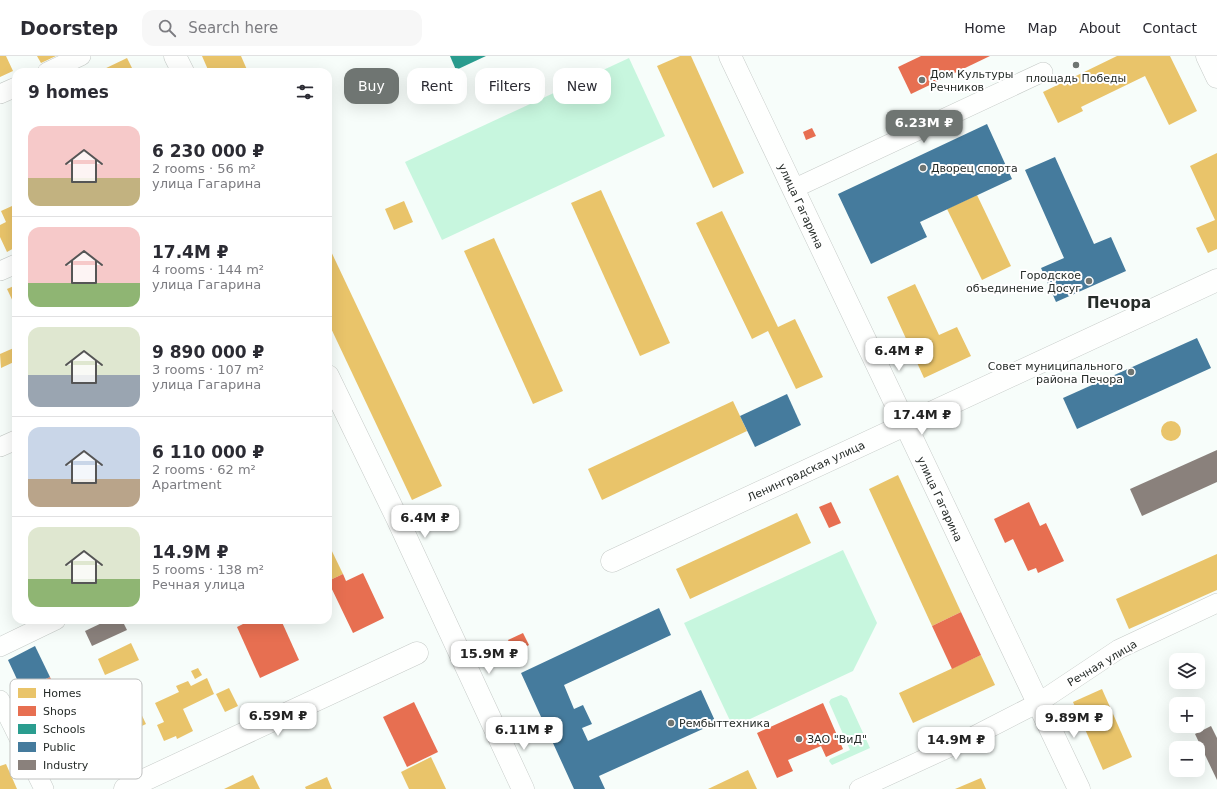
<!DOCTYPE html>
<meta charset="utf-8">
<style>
body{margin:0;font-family:"DejaVu Sans",sans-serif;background:#f7f7f7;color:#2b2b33;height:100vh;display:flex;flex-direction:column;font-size:15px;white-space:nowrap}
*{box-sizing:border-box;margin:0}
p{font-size:13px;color:#7c7c81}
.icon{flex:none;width:22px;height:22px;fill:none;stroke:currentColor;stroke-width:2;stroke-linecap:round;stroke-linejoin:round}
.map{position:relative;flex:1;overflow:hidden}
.side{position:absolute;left:12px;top:12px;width:320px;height:556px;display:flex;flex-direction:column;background:#fff;border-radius:12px;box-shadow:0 4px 16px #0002}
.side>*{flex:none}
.banner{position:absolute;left:344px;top:12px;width:380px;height:36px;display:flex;gap:8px}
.buttons{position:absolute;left:1169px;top:597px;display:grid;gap:8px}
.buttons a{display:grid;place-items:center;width:36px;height:36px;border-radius:8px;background:#fff;box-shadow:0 4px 16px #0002;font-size:20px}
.price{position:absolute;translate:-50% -34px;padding:0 9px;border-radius:8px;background:#fff;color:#222;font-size:13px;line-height:26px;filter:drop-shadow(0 1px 2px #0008)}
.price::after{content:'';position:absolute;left:50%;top:24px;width:12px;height:9px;margin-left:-6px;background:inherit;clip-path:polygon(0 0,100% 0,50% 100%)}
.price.on{background:#6f7572;color:#fff}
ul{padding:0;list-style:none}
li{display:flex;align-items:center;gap:12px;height:100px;padding:0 16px}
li+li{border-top:1px solid #e1e1e2}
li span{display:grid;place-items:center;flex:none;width:112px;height:80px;border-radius:12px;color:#555}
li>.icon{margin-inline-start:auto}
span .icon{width:48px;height:48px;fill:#fffc;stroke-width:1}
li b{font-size:17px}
h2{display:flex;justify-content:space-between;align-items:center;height:48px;padding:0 16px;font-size:17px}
.chip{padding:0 14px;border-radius:12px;background:#fff;box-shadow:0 4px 16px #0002;font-size:14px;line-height:36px}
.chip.on{background:#6f7572;color:#fff}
header{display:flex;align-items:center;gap:24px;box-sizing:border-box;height:56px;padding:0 20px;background:#fff;border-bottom:1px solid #e1e1e2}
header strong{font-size:19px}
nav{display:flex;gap:22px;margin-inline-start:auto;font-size:14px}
.search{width:280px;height:36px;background:#f7f7f7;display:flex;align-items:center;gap:10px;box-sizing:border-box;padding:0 14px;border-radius:12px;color:#7c7c81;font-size:15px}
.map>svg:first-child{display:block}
</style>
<header>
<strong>Doorstep</strong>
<div class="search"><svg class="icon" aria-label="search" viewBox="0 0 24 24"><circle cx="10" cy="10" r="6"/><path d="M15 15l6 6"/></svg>Search here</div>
<nav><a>Home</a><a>Map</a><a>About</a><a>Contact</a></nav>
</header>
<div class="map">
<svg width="1217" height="733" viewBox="0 0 1217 733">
<rect width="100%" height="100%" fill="#f7fdfa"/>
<g fill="#c7f6de">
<path d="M629,2L665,80L442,184L405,106Z"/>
<path d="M843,494L877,567L853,615L733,671L684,567Z"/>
<path d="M841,639L847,642L870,692L832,709L829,705L830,703L850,694L829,646L831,643Z"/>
</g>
<g fill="#e9c46a">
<path d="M0,0H6L13,15L0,21Z"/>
<path d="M37,0H56L41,7Z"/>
<path d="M202,0H241L248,16H209Z"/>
<path d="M680,0H691L744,117L713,132L657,10Z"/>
<path d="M1117,0H1170L1197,55L1169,69L1145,20L1081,51L1083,55L1058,67L1043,36Z"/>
<path d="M127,2L134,16H101L100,15Z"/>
<path d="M1217,97V193L1208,197L1196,172L1215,164L1190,110Z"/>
<path d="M601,134L670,287L640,300L571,147Z"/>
<path d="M977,139L1011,210L982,224L947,153Z"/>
<path d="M404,145L413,166L394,174L385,153Z"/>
<path d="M12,150L16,158V191L7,196L0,181V169L6,166L1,155Z"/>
<path d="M722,155L778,271L795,263L823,321L796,333L768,275L752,283L696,167Z"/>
<path d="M494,182L563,335L533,348L464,195Z"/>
<path d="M328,189L442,430L412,444L328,266Z"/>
<path d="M915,228L939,279L957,271L971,300L924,322L887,241Z"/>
<path d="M16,229V252L7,233Z"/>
<path d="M16,291V305L1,312L0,298Z"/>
<path d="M733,345L747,375L602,444L588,413Z"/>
<circle cx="1171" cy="375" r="10"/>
<path d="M898,419L961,556L932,570L869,433Z"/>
<path d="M797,457L811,487L690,543L676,513Z"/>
<path d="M328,487L343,518L328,525Z"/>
<path d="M1217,498V534L1129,573L1116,543Z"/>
<path d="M131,587L139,604L105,619L98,603Z"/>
<path d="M981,599L995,629L913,667L899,637Z"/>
<path d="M198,612L202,619L195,623L191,615Z"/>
<path d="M207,622L214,638L183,653L193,675L177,683L176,680L164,685L157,669L164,666L155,647L179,636L176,630L188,625L191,630Z"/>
<path d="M229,632L238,650L225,656L216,638Z"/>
<path d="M1102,633L1132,701L1103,714L1073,646Z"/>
<path d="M135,645L146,668L129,676L118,653Z"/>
<path d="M431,701L446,733H409L401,716Z"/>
<path d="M6,708L17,733H0V710Z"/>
<path d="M748,714L757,733H708Z"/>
<path d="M253,719L260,733H224Z"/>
<path d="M327,721L332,733H306L305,731Z"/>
<path d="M981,722L986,733H955Z"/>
</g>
<g fill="#e76f51">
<path d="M921,0H990L911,38L898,11Z"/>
<path d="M812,72L816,80L806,84L803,76Z"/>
<path d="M831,446L841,467L829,472L819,451Z"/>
<path d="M1029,446L1040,470L1046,467L1064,505L1038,517L1036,512L1028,515L1013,483L1005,487L994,463Z"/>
<path d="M363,517L384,562L353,577L328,525L343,518L346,525Z"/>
<path d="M961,556L981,599L952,613L932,570Z"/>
<path d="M251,564H281L299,604L260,622L237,571Z"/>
<path d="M523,577L529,589L514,597L508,584Z"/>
<path d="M50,621L57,636L52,638L60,654L37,665L22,634Z"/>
<path d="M414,646L438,696L407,711L383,661Z"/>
<path d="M823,647L843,693L826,701L821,690L788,704L793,715L777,722L757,677Z"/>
</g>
<path fill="#2a9d8f" d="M450,0H486L456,14Z"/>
<g fill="#457b9d">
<path d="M987,68L1012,123L920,166L927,181L871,208L838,138Z"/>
<path d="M1055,101L1094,188L1111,181L1126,215L1056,246L1041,212L1064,202L1025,114Z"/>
<path d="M1197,282L1211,312L1077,373L1063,342Z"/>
<path d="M787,338L801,369L755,391L740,360Z"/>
<path d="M659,552L671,579L564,629L574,653L583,649L592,668L582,672L588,685L701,634L716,667L599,720L605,733H574L521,617Z"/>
<path d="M35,590L50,621L22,634L8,604Z"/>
</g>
<g fill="#8a817c">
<path d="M1217,394V426L1142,460L1130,433Z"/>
<path d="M108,564H122L127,574L92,590L85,575Z"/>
<path d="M142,564H152L144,568Z"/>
<path d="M1211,670L1217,682V724L1195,678Z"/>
</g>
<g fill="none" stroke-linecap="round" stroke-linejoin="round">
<defs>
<g id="street">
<path d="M47,16L81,0"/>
<path d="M0,38L16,31"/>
<path d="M793,133L1043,16"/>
<path d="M0,215L16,208"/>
<path d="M0,391L16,384"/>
<path d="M0,591L56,564"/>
<path d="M0,644L44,733"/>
<path d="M859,733L970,682L1038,647L1119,593L1217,547"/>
</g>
<g id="secondary">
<path d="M175,0L183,16"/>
<path d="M730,0L1079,733"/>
<path d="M1207,0L1217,21"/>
<path d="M328,320L397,462L523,733"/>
<path d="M612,505L1217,224"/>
<path d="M125,733L417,597"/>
</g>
</defs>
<use href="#street" stroke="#c6cbc8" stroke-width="20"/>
<use href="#secondary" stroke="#c6cbc8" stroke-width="23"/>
<use href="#street" stroke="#fefffe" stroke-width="19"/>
<use href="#secondary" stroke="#fefffe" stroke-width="22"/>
</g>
<g fill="#6f7572" stroke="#fff" stroke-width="1.5">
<circle cx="1076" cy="9" r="4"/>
<circle cx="922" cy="24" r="4"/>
<circle cx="923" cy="112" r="4"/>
<circle cx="1089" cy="225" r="4"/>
<circle cx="1131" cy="316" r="4"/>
<circle cx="671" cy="667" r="4"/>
<circle cx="799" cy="683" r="4"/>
</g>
<g text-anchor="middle" stroke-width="4" stroke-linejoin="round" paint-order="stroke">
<g font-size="11" fill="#262c29" stroke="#fff" text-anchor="start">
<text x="930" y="22">Дом Культуры<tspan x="930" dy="13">Речников</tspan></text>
<text x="1076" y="26" text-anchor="middle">площадь Победы</text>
<text x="931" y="116">Дворец спорта</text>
<text x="1081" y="223" text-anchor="end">Городское<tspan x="1081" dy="13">объединение Досуг</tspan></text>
<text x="1123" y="314" text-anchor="end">Совет муниципального<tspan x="1123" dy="13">района Печора</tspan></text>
<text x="679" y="671">Рембыттехника</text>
<text x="807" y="687">ЗАО "ВиД"</text>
</g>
<g font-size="11" fill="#262c29" stroke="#fff">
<text transform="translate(801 150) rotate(65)" y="4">улица Гагарина</text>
<text transform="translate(806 415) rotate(-25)" y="4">Ленинградская улица</text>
<text transform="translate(940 443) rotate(65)" y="4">улица Гагарина</text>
<text transform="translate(1102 607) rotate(-31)" y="4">Речная улица</text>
</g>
<g font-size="15" font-weight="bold" fill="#262c29" stroke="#fff">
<text x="1119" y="252">Печора</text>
</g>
</g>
<rect x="10" y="623" width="132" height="100" rx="6" fill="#fff" stroke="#bec0bf" stroke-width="1"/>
<rect x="18" y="632" width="18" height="10" fill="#e9c46a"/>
<rect x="18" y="650" width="18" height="10" fill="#e76f51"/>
<rect x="18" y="668" width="18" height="10" fill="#2a9d8f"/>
<rect x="18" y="686" width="18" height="10" fill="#457b9d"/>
<rect x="18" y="704" width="18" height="10" fill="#8a817c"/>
<g font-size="11" fill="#262c29">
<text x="43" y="641">Homes</text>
<text x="43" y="659">Shops</text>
<text x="43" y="677">Schools</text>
<text x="43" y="695">Public</text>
<text x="43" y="713">Industry</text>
</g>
</svg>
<div class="buttons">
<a><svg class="icon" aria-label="layers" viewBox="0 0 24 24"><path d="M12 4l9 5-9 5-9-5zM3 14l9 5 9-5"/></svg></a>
<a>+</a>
<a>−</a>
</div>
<b class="price on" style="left:924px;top:88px">6.23M ₽</b>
<b class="price" style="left:899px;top:316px">6.4M ₽</b>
<b class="price" style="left:922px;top:380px">17.4M ₽</b>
<b class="price" style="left:425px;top:483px">6.4M ₽</b>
<b class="price" style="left:489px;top:619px">15.9M ₽</b>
<b class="price" style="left:278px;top:681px">6.59M ₽</b>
<b class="price" style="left:1074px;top:683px">9.89M ₽</b>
<b class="price" style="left:524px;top:695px">6.11M ₽</b>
<b class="price" style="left:956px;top:705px">14.9M ₽</b>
<div class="banner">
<a class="chip on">Buy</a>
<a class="chip">Rent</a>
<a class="chip">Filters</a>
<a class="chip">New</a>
</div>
<section class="side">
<h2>9 homes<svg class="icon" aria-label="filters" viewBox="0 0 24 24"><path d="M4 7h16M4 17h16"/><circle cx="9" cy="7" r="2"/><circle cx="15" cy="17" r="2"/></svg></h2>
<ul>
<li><span style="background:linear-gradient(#f6c9c9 65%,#c2b280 0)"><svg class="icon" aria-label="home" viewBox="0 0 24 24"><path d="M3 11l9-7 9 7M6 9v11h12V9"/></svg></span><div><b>6 230 000 ₽</b><p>2 rooms · 56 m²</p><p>улица Гагарина</p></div></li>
<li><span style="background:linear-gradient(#f6c9c9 70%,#8fb573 0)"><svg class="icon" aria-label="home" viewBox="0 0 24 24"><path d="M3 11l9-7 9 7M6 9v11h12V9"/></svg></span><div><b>17.4M ₽</b><p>4 rooms · 144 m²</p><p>улица Гагарина</p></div></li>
<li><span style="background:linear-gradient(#dfe7d0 60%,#9aa5b1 0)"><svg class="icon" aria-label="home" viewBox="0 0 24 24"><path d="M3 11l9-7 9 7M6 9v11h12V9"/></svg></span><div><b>9 890 000 ₽</b><p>3 rooms · 107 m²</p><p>улица Гагарина</p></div></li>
<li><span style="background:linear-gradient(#c9d6e8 65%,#b9a48a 0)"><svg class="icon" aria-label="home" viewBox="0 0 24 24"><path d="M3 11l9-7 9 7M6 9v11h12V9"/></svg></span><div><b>6 110 000 ₽</b><p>2 rooms · 62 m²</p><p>Apartment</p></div></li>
<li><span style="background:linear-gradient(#dfe7d0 65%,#8fb573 0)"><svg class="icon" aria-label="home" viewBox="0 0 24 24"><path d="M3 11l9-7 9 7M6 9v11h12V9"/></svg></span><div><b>14.9M ₽</b><p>5 rooms · 138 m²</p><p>Речная улица</p></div></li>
</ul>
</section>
</div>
